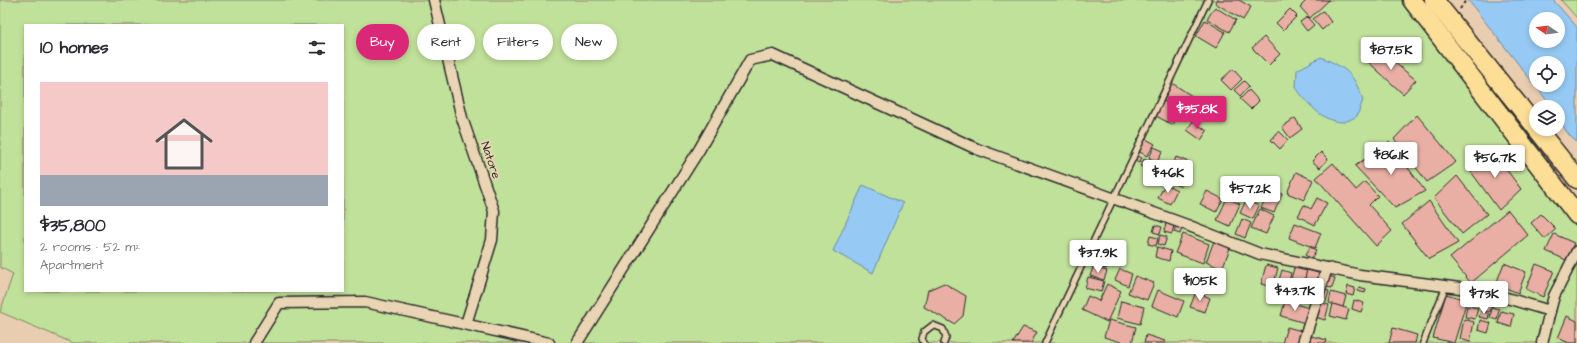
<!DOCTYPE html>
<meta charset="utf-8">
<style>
body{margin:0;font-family:"Architects Daughter",sans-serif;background:#f7f7f7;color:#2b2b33;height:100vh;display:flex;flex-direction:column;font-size:15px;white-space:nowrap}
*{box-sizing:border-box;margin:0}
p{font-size:13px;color:#7c7c81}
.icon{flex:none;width:22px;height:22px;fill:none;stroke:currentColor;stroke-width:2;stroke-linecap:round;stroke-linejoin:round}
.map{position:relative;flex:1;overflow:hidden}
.sheet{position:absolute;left:24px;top:24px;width:320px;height:268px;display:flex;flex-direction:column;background:#fff;border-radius:0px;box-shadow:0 2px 6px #0003}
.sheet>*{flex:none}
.guide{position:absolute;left:356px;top:24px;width:380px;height:36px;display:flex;gap:8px}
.needle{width:26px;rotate:283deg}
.controls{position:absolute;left:1529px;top:12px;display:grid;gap:8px}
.controls a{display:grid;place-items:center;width:36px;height:36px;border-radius:50%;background:#fff;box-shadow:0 2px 6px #0003;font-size:20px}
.price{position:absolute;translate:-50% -34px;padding:0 9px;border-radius:4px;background:#fff;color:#222;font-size:13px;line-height:26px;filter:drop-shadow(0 1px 2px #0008)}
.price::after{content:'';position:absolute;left:50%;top:24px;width:12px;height:9px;margin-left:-6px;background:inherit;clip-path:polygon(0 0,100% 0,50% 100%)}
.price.active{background:#db2777;color:#fff}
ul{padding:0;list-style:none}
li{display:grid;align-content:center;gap:8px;height:212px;padding:0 16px}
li+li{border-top:1px solid #e1e1e2}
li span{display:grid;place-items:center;height:124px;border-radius:0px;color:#555}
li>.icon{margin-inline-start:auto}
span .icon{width:72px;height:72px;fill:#fffc;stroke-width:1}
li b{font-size:17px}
h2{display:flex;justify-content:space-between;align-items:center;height:48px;padding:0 16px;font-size:17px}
.pill{padding:0 14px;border-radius:18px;background:#fff;box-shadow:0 2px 6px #0003;font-size:14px;line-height:36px}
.pill.active{background:#db2777;color:#fff}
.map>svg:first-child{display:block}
</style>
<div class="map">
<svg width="1577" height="343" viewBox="0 0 1577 343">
<rect width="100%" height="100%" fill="#e9cdb0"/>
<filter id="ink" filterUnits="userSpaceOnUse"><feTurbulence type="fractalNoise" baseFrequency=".025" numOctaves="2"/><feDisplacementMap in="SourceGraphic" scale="8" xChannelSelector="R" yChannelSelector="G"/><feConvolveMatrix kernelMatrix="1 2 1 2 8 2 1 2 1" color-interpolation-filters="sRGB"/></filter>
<g filter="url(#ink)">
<g fill="#c0e19a" stroke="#768662" fill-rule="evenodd">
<path d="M0,0H1412L1577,215V343H73L0,312L13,274L0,267ZM25,25H343V291H25Z"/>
<path d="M1561,0H1577V18Z"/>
</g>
<g fill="#96caf4" stroke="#6b8aa4" fill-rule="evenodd">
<path d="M1468,0H1553L1577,27V142C1566,135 1558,119 1558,107H1552ZM1536,19H1558V41H1536ZM1536,63H1558V85H1536Z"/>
<path d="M1321,57C1348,69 1353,73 1363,100L1357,116C1353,118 1347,122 1342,122C1322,122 1307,102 1296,88L1297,70Z"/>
<path d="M863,185L903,203L873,273L833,251Z"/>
</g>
<g fill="#e9afa4" stroke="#2b2b2b">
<path d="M1217,0H1239L1251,7L1243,20L1215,3Z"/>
<path d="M1307,0H1329L1310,18L1300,7Z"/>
<path d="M1215,7L1236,20L1229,32L1207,19Z"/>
<path d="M1290,9L1297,16L1283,30L1276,23Z"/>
<path d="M1323,11L1331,22L1322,30L1313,19Z"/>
<path d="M1307,17L1314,25L1307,31L1300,22Z"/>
<path d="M1205,20L1225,32L1216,48L1196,36Z"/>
<path d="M1264,37L1280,54L1269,65L1252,48Z"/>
<path d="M1378,49L1416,80L1403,94L1364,58Z"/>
<path d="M1233,69L1242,79L1231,90L1221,80Z"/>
<path d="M1244,81L1249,86L1240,96L1234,90Z"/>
<path d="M1172,83L1204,104L1195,118L1163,96Z"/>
<path d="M1249,90L1259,101L1251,109L1240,99Z"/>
<path d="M1162,100L1181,110L1173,125L1154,115Z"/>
<path d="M1417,115L1456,162L1427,182L1394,139Z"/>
<path d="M1295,118L1302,129L1290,138L1282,127Z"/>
<path d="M1193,121L1207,131L1201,140L1187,130Z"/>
<path d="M1279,131L1288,140L1280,149L1271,140Z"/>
<path d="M1146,139L1155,144L1147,156L1138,151Z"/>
<path d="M1389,142L1425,191L1395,208L1355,166Z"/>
<path d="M1154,147L1163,151L1157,162L1149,158Z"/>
<path d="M1491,149L1521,189L1499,210L1469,169Z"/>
<path d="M1321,152L1328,159L1320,168L1312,161Z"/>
<path d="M1136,155L1142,158L1139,163L1133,160Z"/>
<path d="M1176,157L1191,163L1181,187L1167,181Z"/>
<path d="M1144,159L1154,164L1150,171L1140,166Z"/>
<path d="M1333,163L1356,190L1365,182L1378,196L1369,205L1392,231L1376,246L1316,178Z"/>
<path d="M1296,172L1313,180L1304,200L1287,193Z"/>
<path d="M1457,176L1487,214L1462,234L1434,198Z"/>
<path d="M1165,184L1177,190L1170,204L1158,198Z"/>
<path d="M1249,188L1259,193L1255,202L1244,197Z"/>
<path d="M1270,189L1282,194L1274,213L1261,208Z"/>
<path d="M1207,191L1223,199L1216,212L1200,204Z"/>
<path d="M1227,198L1240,204L1230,226L1217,220Z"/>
<path d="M1317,198L1327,203L1315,225L1298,216L1304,205L1311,209Z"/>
<path d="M1246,200L1259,206L1253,219L1240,213Z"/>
<path d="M1429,201L1458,243L1429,259L1402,224Z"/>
<path d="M1260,209L1274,216L1266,234L1251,228Z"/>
<path d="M1508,210L1528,235L1471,283L1450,258Z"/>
<path d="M1541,214L1556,229L1545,239L1531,223Z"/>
<path d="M1242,219L1251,223L1245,238L1236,234Z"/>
<path d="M1166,223L1174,225L1172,234L1164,232Z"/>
<path d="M1295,223L1321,233L1315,248L1289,238Z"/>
<path d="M1155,225L1162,227L1160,234L1153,232Z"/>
<path d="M1176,225L1183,226L1180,234L1174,232Z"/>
<path d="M1183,234L1209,244L1203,263L1175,253Z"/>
<path d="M1554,234L1574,243L1566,260L1546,251Z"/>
<path d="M1160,235L1167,237L1164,246L1158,244Z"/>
<path d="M1150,236L1158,238L1156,246L1148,244Z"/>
<path d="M1214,241L1230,248L1222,269L1206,262Z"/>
<path d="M1157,247L1171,251L1169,261L1155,257Z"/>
<path d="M1310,247L1316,250L1311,259L1305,255Z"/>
<path d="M1109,253L1121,257L1119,264L1108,261Z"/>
<path d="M1097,259L1108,262L1106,269L1095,266Z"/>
<path d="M1504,263L1526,272L1518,293L1496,284Z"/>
<path d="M1536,264L1554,271L1543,297L1526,289Z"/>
<path d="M1266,265L1278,268L1273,287L1261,284Z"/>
<path d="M1093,267L1107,271L1104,280L1090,276Z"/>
<path d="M1294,268L1307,271L1303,286L1290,283Z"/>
<path d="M1120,269L1132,274L1128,286L1115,280Z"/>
<path d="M1282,270L1291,273L1286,293L1276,290Z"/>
<path d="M1307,270L1322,274L1318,290L1303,286Z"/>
<path d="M1182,271L1194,275L1189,291L1176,287Z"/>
<path d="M1200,271L1219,276L1215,292L1195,287Z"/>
<path d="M1135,276L1154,283L1147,300L1128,293Z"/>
<path d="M1329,276L1335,278L1332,288L1326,287Z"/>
<path d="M1088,277L1104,281L1101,292L1085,288Z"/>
<path d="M944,283L966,296L963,316L954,324L924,307L928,290Z"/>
<path d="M1107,284L1121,291L1107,322L1082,310L1088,296L1099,301Z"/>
<path d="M1290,285L1304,289L1301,301L1287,297Z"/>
<path d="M1348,286L1355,288L1353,296L1346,294Z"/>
<path d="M1359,287L1366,289L1365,293L1357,291Z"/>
<path d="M1323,289L1329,291L1326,302L1320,300Z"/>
<path d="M1158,290L1184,301L1178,317L1152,306Z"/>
<path d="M1196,292L1210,298L1205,312L1190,307Z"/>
<path d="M1331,292L1346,296L1343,307L1329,303Z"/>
<path d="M1446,294L1467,300L1454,343L1433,338Z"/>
<path d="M1473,297L1481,299L1479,305L1472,303Z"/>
<path d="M1354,300L1364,303L1361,312L1352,309Z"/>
<path d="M1121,301L1144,307L1140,324L1117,318Z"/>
<path d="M1285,301L1309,308L1305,323L1281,316Z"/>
<path d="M1319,302L1329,305L1325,320L1315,317Z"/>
<path d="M1483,303L1492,305L1490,312L1481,310Z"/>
<path d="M1333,304L1349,309L1346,320L1330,316Z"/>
<path d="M1467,306L1478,308L1475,319L1465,317Z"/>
<path d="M1492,307L1499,309L1497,320L1490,318Z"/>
<path d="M1481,311L1489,314L1488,319L1479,317Z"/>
<path d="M1501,311L1514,314L1511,327L1498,323Z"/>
<path d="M1567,316L1577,321V343H1569L1558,338Z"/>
<path d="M1464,319L1474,322L1470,342L1460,339Z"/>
<path d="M1109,320L1136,327L1132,343H1124L1104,337Z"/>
<path d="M1480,320L1491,323L1488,333L1478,330Z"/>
<path d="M1023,327L1037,332L1031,343H1013Z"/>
<path d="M1287,327L1305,332L1303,343H1282Z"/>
<path d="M1393,328L1417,335L1415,343H1389Z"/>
<path d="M1146,335L1165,341V343H1144Z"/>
<path d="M1311,336L1327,340L1326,343H1309Z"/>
</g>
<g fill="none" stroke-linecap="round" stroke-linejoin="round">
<defs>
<g id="lane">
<path d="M924,343L922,339L924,332L933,325L943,329L946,337L944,343"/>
<path d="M1045,343L1208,0"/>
<path d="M1423,343L1446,286"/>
</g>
<g id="street">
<path d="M434,0L462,118L494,211L492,240L466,324"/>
<path d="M254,343L279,303L365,302L549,343"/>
<path d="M577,343L699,150L750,60L773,55L977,149L1187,225L1260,254L1360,275L1483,291L1550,311L1554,296L1577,251"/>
<path d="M1303,343L1327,268"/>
<path d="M1542,343L1550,311"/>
</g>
<g id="highway">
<path d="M1412,0L1577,215"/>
<path d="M1434,0L1536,127"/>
<path d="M1537,129L1577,179"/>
</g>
</defs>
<use href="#lane" stroke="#2b2b2b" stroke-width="8"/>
<use href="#street" stroke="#2b2b2b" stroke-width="13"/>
<use href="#highway" stroke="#2b2b2b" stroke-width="21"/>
<path stroke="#2b2b2b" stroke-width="2" stroke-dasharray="3 3" stroke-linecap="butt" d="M1460,9L1466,0"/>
<use href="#lane" stroke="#e9d5b3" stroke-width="5"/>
<use href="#street" stroke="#e9d5b3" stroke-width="10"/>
<use href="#highway" stroke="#fdde96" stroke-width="18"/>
</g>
</g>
<g text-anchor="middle" stroke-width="3.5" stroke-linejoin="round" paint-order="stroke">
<g font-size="12" fill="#2b2b2b" stroke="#e9d5b3">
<text transform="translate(491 160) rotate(71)" y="4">Natore</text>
</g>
</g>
</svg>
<div class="controls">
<a><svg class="needle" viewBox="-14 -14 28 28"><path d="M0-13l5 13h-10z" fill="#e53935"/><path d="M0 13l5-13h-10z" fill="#7c7c81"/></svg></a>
<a><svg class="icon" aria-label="locate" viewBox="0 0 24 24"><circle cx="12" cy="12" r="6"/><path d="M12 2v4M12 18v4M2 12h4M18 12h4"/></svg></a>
<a><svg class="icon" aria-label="layers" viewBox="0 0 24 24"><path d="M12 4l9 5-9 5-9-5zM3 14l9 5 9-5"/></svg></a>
</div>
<b class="price" style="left:1391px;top:71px">$87.5K</b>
<b class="price active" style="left:1197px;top:130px">$35.8K</b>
<b class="price" style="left:1391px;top:176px">$86.1K</b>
<b class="price" style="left:1495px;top:179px">$56.7K</b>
<b class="price" style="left:1168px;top:194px">$46K</b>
<b class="price" style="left:1250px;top:210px">$57.2K</b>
<b class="price" style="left:1098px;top:274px">$37.9K</b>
<b class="price" style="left:1200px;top:302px">$105K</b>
<b class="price" style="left:1295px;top:312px">$43.7K</b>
<b class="price" style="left:1484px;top:315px">$73K</b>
<div class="guide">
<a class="pill active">Buy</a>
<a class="pill">Rent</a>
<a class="pill">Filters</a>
<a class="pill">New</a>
</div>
<section class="sheet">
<h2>10 homes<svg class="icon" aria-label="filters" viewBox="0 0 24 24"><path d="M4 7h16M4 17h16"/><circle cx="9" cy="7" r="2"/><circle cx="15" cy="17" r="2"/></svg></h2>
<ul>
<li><span style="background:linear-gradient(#f6c9c9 75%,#9aa5b1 0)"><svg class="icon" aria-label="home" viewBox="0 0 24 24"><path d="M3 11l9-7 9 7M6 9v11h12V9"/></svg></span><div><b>$35,800</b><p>2 rooms · 52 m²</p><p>Apartment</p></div></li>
</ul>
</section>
</div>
